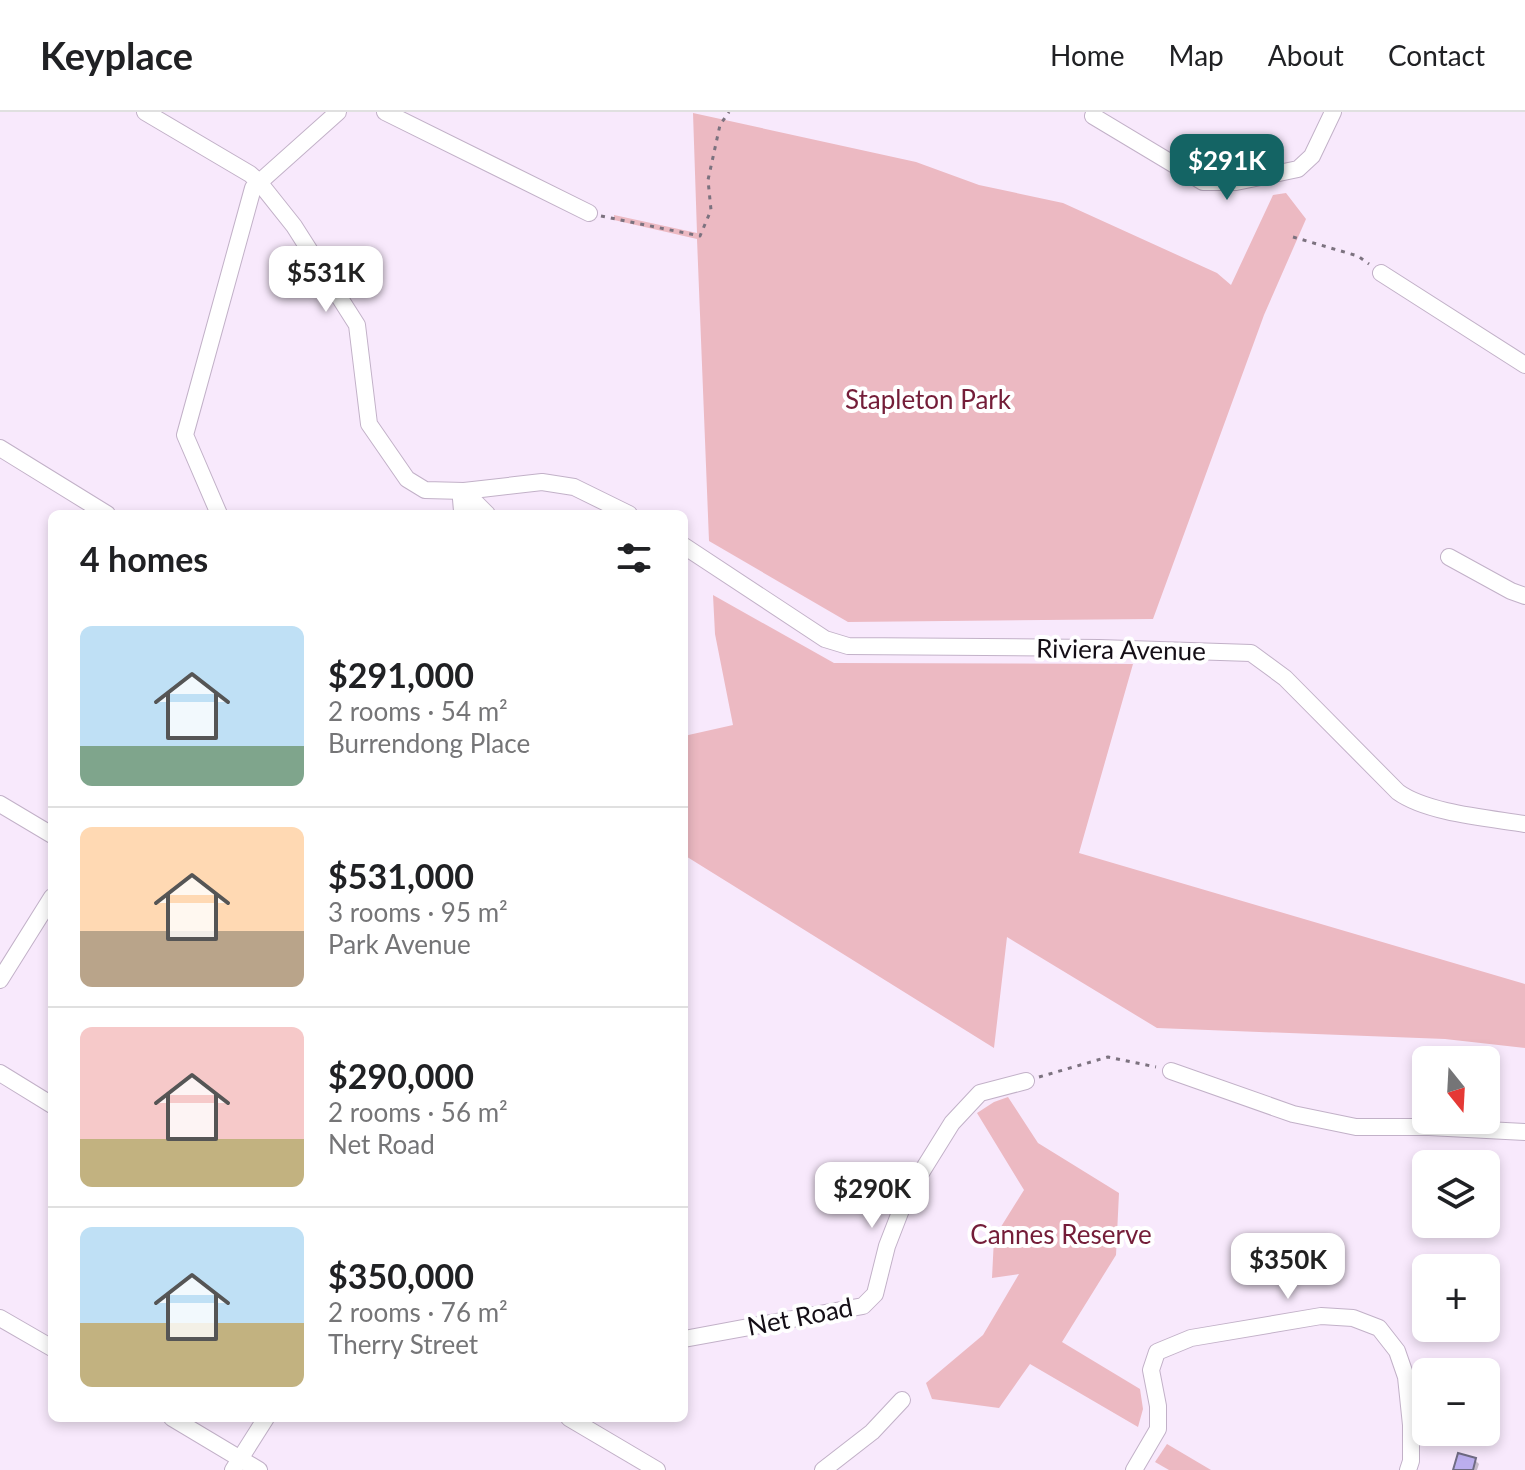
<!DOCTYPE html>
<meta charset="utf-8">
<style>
body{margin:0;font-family:Lato,sans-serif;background:#f6f6f6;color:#202124;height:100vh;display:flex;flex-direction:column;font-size:30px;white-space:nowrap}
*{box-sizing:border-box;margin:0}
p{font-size:26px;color:#757577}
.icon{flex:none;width:44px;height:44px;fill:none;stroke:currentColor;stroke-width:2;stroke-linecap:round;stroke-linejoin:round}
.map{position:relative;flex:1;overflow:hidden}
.side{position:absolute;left:48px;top:398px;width:640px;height:912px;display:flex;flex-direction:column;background:#fff;border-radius:12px;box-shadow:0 4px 12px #0003}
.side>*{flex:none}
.needle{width:52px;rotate:162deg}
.controls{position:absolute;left:1412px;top:934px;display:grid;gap:16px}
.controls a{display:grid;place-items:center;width:88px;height:88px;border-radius:12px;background:#fff;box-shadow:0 4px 12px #0003;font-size:40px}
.price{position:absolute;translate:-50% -68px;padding:0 18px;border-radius:16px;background:#fff;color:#222;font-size:26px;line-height:52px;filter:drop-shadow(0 2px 4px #0008)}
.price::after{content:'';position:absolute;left:50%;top:48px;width:24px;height:18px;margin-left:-12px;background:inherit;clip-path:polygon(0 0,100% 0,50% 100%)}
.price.on{background:#146464;color:#fff}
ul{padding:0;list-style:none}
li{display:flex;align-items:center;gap:24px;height:200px;padding:0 32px}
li+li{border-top:2px solid #e0e0e0}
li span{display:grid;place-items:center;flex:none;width:224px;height:160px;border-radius:12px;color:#555}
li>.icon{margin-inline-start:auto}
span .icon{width:96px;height:96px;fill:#fffc;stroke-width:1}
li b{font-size:34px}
h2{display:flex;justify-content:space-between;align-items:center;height:96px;padding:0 32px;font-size:34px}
header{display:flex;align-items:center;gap:48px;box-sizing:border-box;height:112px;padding:0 40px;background:#fff;border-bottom:2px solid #e0e0e0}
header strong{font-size:38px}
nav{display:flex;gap:44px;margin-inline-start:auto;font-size:28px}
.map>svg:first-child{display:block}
</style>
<header>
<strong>Keyplace</strong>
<nav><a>Home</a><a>Map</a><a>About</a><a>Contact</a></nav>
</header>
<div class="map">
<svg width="1525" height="1358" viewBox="0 0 1525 1358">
<rect width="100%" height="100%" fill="#f8e9fc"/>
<g fill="#ecb9c2">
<path d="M693,1L916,50L979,73L1063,91L1217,161L1231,173L1273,83L1286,81L1306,107L1264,203L1153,507L848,510L709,429L697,127L614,108V103L697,121Z"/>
<path d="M713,483L834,551L1133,552L1079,741L1525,872V936L1445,927L1157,916L1007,825L994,936L684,743V624L733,613L715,522Z"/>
<path d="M1008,985L1038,1031L1119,1081L1116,1143L1062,1230L1140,1277L1143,1297L1138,1315L1030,1252L999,1296L932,1287L926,1271L983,1223L1019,1162L992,1166L994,1126L1024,1078L977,1001L994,990Z"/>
<path d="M1167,1332L1211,1358H1169L1155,1350Z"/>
</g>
<path fill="#0003" d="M1475,1348L1479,1352L1477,1358H1455Z"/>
<path fill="#bbaeee" stroke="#706c84" stroke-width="2" d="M1458,1341L1476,1346L1473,1358H1453Z"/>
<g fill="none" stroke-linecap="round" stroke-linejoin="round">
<defs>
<g id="minor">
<path d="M145,0L250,62L259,70L294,114L357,213L369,312L407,367L425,378L464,379L542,370L574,375L629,402"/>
<path d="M385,0L589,101"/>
<path d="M1093,4L1203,70H1236L1298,57L1312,44L1333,0"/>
<path d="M1381,161L1525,253"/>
<path d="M0,336L107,402"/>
<path d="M464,379L487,402"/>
<path d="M464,379L461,387L462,399L466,402"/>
<path d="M219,402L185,323L253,76L338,0"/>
<path d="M684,434L825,527L848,534L1099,536L1251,541L1285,566L1398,680C1427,701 1488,706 1525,712"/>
<path d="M1449,445L1511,479L1525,484"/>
<path d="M0,692L52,723"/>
<path d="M0,868L52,785"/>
<path d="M1171,959L1293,1002L1356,1015H1429L1525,1020"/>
<path d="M0,961L52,993"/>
<path d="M0,1206L52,1236"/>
<path d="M684,1227L863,1194L875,1182L887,1134L906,1085L952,1011L980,981L1026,969"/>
<path d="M172,1306L259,1358"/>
<path d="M569,1306L657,1358"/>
<path d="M233,1358L266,1306"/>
<path d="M823,1358L872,1320L902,1288"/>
<path d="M1134,1358L1158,1317V1294L1151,1258L1157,1240L1191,1226L1321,1204L1353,1206L1379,1216L1397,1239L1406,1265L1411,1313V1349L1408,1358"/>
</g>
</defs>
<use href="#minor" stroke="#c2b1c8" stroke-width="18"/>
<g stroke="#7c727f" stroke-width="3" stroke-dasharray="4 6" stroke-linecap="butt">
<path d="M601,104L700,124L711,98L708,68L720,13L729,0"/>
<path d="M1293,125L1358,144L1369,152"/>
<path d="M1039,965L1108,945L1156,955"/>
</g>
<use href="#minor" stroke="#fff" stroke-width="16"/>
</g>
<g text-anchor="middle" stroke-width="8" stroke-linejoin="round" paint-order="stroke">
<g font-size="26" fill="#741d38" stroke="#fff">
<text x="928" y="297">Stapleton Park</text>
<text x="1061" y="1132">Cannes Reserve</text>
</g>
<g font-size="26" fill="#140e16" stroke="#fff">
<text transform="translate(1121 538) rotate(1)" y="9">Riviera Avenue</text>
<text transform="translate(800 1205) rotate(-11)" y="9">Net Road</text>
</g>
</g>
</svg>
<div class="controls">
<a><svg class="needle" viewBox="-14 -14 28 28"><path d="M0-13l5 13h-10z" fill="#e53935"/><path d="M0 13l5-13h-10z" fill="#757577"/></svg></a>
<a><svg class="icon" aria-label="layers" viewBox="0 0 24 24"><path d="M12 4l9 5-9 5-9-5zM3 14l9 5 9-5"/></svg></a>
<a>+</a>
<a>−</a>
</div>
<b class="price on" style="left:1227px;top:90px">$291K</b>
<b class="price" style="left:326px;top:202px">$531K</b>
<b class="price" style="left:872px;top:1118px">$290K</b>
<b class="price" style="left:1288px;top:1189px">$350K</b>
<section class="side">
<h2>4 homes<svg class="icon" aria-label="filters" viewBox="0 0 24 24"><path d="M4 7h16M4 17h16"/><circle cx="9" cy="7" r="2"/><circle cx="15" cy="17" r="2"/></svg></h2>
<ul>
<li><span style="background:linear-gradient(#bfe0f5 75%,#7fa58c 0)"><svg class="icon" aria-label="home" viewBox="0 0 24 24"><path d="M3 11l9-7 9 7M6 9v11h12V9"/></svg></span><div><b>$291,000</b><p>2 rooms · 54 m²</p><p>Burrendong Place</p></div></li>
<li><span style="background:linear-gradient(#ffd9b3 65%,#b9a48a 0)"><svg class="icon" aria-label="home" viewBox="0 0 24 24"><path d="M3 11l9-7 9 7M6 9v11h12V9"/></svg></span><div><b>$531,000</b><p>3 rooms · 95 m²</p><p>Park Avenue</p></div></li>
<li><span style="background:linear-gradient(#f6c9c9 70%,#c2b280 0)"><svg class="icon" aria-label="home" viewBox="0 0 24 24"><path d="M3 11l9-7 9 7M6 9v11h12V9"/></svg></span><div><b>$290,000</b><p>2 rooms · 56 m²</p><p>Net Road</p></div></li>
<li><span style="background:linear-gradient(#bfe0f5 60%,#c2b280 0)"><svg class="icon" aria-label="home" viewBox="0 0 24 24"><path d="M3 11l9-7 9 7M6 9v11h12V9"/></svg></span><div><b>$350,000</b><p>2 rooms · 76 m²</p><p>Therry Street</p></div></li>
</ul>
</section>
</div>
